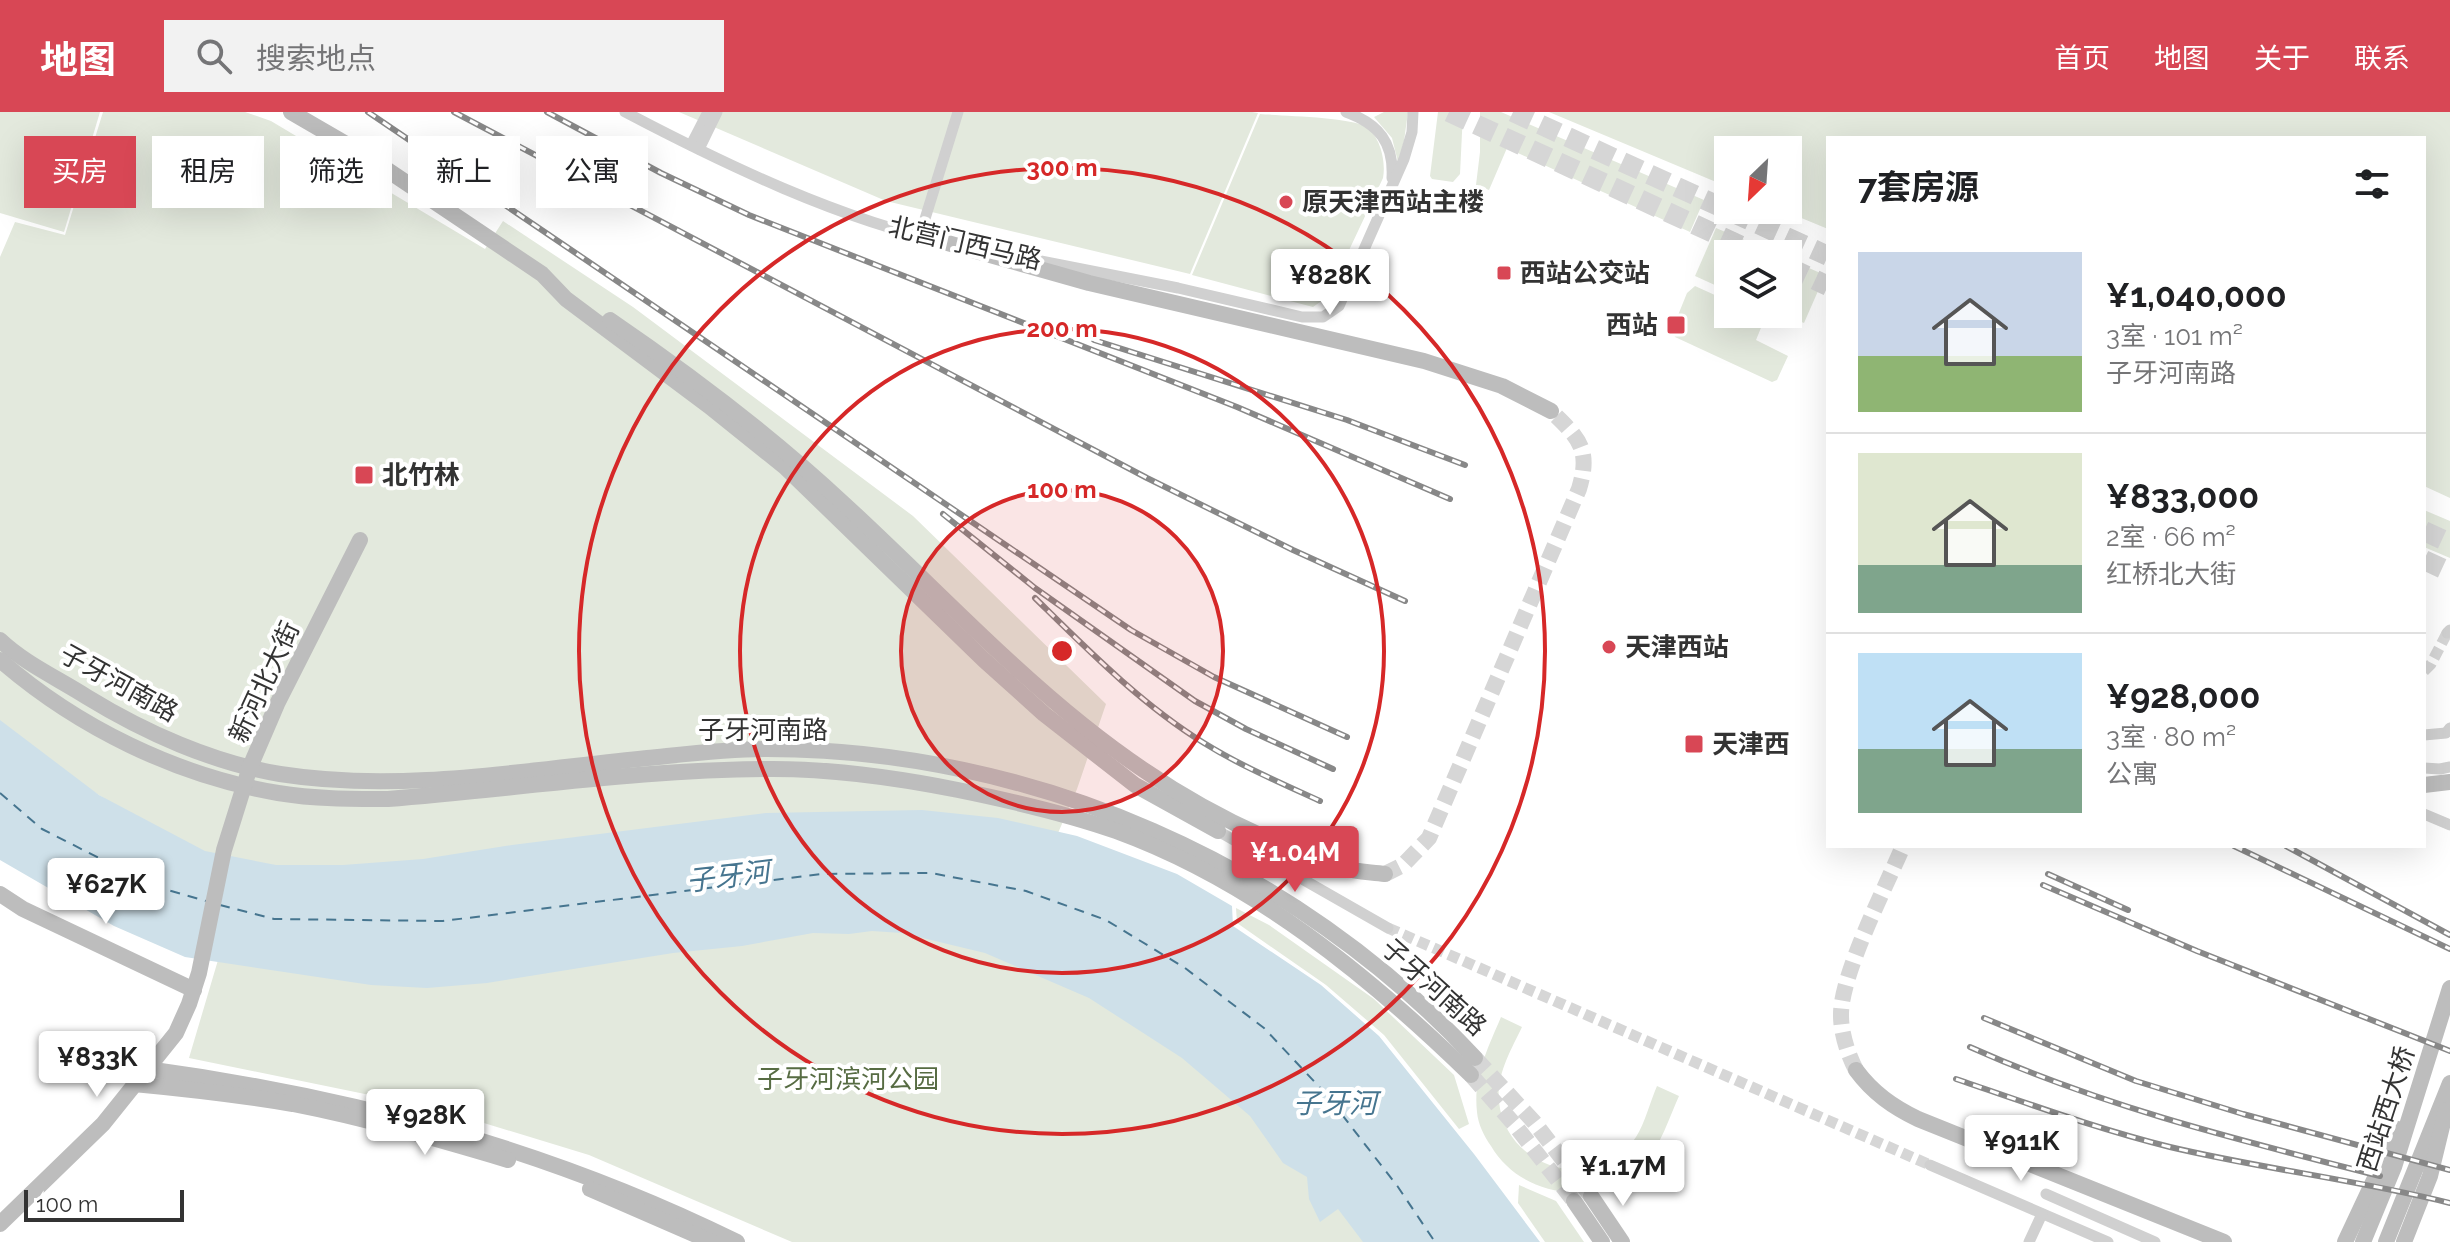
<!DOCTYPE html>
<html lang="zh">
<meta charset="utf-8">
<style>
body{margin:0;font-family:Raleway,"Noto Sans SC",sans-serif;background:#f2f2f2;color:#202124;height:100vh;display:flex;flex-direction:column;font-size:30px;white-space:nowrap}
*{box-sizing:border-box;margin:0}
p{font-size:26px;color:#757577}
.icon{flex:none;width:44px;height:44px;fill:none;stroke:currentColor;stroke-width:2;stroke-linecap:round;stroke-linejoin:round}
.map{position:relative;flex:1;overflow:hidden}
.sheet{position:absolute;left:1826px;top:24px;width:600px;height:712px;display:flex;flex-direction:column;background:#fff;border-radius:0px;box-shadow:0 8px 32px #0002}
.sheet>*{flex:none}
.top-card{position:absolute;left:24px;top:24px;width:760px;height:72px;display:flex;gap:16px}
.needle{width:52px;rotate:205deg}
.buttons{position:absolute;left:1714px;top:24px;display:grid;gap:16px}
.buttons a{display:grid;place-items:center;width:88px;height:88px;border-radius:0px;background:#fff;box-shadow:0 8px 32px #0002;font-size:40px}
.scale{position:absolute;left:24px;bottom:20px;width:160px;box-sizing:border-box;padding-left:8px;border:4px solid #333;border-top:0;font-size:22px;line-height:28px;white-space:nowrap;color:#333;-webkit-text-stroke:6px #fff;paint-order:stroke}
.price{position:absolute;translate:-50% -68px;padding:0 18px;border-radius:8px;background:#fff;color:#222;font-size:26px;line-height:52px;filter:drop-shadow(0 2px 4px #0008)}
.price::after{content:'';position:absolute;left:50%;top:48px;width:24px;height:18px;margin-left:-12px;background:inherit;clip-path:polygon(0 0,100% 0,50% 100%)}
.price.on{background:#d84755;color:#fff}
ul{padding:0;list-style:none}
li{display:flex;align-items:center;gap:24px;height:200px;padding:0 32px}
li+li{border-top:2px solid #e0e0e0}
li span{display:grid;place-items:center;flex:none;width:224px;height:160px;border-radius:0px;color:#555}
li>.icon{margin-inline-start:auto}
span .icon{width:96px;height:96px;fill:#fffc;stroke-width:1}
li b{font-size:34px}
h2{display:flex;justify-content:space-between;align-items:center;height:96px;padding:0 32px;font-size:34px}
.pill{padding:0 28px;border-radius:0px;background:#fff;box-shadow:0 8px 32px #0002;font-size:28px;line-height:72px}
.pill.on{background:#d84755;color:#fff}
header{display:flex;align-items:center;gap:48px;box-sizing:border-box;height:112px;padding:0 40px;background:#d84755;color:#fff}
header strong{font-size:38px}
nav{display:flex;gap:44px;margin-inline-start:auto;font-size:28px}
.search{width:560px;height:72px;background:#f2f2f2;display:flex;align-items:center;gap:20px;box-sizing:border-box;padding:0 28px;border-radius:0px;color:#757577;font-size:30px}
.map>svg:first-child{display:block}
</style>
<header>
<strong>地图</strong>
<div class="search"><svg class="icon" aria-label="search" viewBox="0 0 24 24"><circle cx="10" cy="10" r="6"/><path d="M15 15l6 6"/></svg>搜索地点</div>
<nav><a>首页</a><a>地图</a><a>关于</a><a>联系</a></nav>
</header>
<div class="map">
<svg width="2450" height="1130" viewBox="0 0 2450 1130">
<rect width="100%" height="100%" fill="#fff"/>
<g fill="#e3e9dd">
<path d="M0,0H100L64,120L0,101Z"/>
<path d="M103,0H245L271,9L485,137L503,109L633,195L913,404L1106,592L1077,677L1052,735L362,766L196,744L0,621V145L15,110L65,123Z"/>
<path d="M679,0H1252L1258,1L1190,162L886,89Z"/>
<path d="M1384,0H1408L1404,29L1398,50L1392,26L1374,5Z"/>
<path d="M1438,0H1463L1460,62L1453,70L1432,67L1430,64Z"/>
<path d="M1480,0H1501L1704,88L1690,120L1507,36L1489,78L1476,73L1480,40Z"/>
<path d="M1549,0H2450V386L2424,374V26H1828V117L1782,98H1788V38H1728V75Z"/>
<path d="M1260,2C1282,4 1352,5 1366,15C1381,25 1386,51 1383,66L1327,185L1313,195L1192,163Z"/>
<path d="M1716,116L1777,142H1728V179L1695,164Z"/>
<path d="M1788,147L1825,163L1804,211L1782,202H1788Z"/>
<path d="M1695,174L1728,189V202H1756L1765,206L1756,228L1788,244L1777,268L1772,270L1675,225L1672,218L1687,181Z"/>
<path d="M2424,398L2450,409V446L2424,435Z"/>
<path d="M1236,796L1269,813L1374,887L1454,963L1469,1012L1459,1017L1384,923L1326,873L1237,811Z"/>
<path d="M856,801L1126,883L1396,1130H792L589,1043L438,997L189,946L221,838Z"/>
<path d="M1501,905L1522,915C1511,938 1496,963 1499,990C1506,1057 1597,1084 1636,1025C1645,1011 1650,990 1657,974L1679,984C1669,1006 1661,1033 1645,1050C1601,1096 1523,1088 1491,1034C1484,1024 1478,1012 1477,1000C1473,965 1488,936 1501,905Z"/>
<path d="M1519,1073L1556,1089L1584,1130H1545L1518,1091Z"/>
</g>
<path fill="#cee0e9" d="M0,608L99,683L205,739L276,753H343L423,747L512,733L766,701L922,698L998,706L1077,724L1177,762L1232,794L1233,814L1321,873L1379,924L1474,1042L1540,1130H1363L1338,1097L1320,1110L1309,1087L1307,1065L1283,1051L1250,1004L1182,946L1089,886L985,841L902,821L872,819L849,822L813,821L742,834L673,841L487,871L427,876L371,873L185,845L114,814L0,748Z"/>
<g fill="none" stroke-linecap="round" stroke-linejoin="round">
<g stroke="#46758f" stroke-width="2" stroke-dasharray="10 8" stroke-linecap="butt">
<path d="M0,681L42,717L154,774L206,789"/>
<path d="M220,793L274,807L443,809L821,762L931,761L1026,779L1106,808L1185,856L1264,916L1326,982L1398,1075L1435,1130"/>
</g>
<g stroke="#d6d6d6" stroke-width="11" stroke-dasharray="11 5.5" stroke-linecap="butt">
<path d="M2424,559L2431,552L2447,521"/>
<path d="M1388,816L1930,1053"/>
</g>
<g stroke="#d6d6d6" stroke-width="16" stroke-dasharray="16 8" stroke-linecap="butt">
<path d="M1385,762L1403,753L1429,726L1579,377C1591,337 1579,326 1551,299"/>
<path d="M1475,946L1534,1010L1591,1084"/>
<path d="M1856,958C1848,943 1841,921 1841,904C1840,863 1886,775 1903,734"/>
<path d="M1471,963L1514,1012L1574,1089"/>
</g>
<g stroke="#d6d6d6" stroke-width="20" stroke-dasharray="20 10" stroke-linecap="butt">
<path d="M1449,0L1759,142"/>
<path d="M1513,0L1828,144"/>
<path d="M1788,155L1828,174"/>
<path d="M2424,419L2450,431"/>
<path d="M2424,448L2450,460"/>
</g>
<g stroke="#d0d0d0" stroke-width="11">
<path d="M625,0C722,51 842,109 950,131"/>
<path d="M1346,0C1379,12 1394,31 1392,66"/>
<path d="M691,33L708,0"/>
<path d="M699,37L717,0"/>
<path d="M920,123L958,0"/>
<path d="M1026,146L1178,176L1302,205H1323L1339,194L1404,47L1412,20L1413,0"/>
<path d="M2447,521L2450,518"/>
<path d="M2424,623L2446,621L2450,616"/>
<path d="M2424,656L2440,657L2450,655"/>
<path d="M2424,702L2450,713"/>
<path d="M1218,719L1388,816"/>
<path d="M1930,1053L2108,1130"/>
<path d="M2046,1082L2155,1130"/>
<path d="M2029,1130L2042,1102"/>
</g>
<g stroke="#bdbdbd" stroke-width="16">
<path d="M291,0L365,43L542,162L566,187L709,294L785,355L984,548L1044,602L1135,673L1218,719"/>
<path d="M944,130L1089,171L1424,249L1502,274L1551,299"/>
<path d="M610,208C692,264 770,323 843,391C979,516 1090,649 1264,725C1290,736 1315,748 1343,756C1356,760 1371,760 1385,762"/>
<path d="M0,528C24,551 59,567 87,585C144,620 213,651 280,662C400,681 527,658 647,646C687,642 727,637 767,637C1032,637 1295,752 1475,946"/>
<path d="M0,548C77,615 177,664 278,681C314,687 351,687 388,687C516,677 644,657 773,657C835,657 898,666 958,678C1012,689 1065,701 1116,719C1253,769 1368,863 1471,963"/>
<path d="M2424,673L2450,670"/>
<path d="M0,782L23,797L194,878"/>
<path d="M147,957C354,985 550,1038 737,1130"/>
<path d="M1856,958C1873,981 1893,995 1918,1007L2224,1130"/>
<path d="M134,972C187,977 240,983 293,992C365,1006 437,1027 508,1048"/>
<path d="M590,1077L712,1130"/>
<path d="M1591,1084L1622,1130"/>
<path d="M1574,1089L1602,1130"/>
<path d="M0,1112L103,1012L176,921L189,892L199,861L224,738L250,655L277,592L360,428"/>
<path d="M2345,1130L2398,1017"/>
<path d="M2363,1130L2394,1055L2450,876"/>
<path d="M2386,1130L2450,971"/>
<path d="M2404,1130L2430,1064L2446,998"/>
</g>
<defs>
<g id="rail">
<path d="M368,0L1131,518L1214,565L1347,625"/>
<path d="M454,0L1147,366L1293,438L1405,489"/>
<path d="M547,0L661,61L749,103L1237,295L1450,387"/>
<path d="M1094,228L1347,308L1465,353"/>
<path d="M943,402L1035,476L1195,589L1246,617L1333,657"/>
<path d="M1035,486C1088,538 1141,592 1204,631C1241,654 1281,671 1320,689"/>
<path d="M2234,734L2450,837"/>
<path d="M2286,734L2450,823"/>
<path d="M2048,762L2128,798"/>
<path d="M2043,773L2197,839L2450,939"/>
<path d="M1984,906L2136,969L2243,1002L2450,1058"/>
<path d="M1970,935C2104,995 2239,1028 2380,1064"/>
<path d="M1956,967C2027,991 2097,1017 2170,1035C2263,1057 2358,1068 2450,1091"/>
</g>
</defs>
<use href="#rail" stroke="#888" stroke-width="6"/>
<use href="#rail" stroke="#fff" stroke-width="3" stroke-dasharray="9" stroke-linecap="butt"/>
</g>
<circle cx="1062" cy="539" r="161" fill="#d62828" fill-opacity=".12"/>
<g fill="none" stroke="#d62828" stroke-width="4">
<circle cx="1062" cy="539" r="161"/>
<circle cx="1062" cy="539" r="322"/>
<circle cx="1062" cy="539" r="483"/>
</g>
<g fill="#d84755" stroke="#fff" stroke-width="3">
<circle cx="1286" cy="90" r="8"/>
<rect x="1496" y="153" width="16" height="16" rx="4"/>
<rect x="1666" y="203" width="20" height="20" rx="4"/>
<rect x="354" y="353" width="20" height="20" rx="4"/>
<circle cx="1609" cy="535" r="8"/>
<rect x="1684" y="622" width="20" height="20" rx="4"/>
</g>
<g text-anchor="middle" stroke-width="8" stroke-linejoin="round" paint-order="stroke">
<g font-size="26" font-weight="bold" fill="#333" stroke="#fff" text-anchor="start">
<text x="1302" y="99">原天津西站主楼</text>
<text x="1520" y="170">西站公交站</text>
<text x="1658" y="222" text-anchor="end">西站</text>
<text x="382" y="372">北竹林</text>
<text x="1625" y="544">天津西站</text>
<text x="1712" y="641">天津西</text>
</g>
<g font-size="26" fill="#333" stroke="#fff">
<text transform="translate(965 131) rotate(13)" y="9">北营门西马路</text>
<text transform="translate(264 570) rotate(-65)" y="9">新河北大街</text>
<text transform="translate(119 571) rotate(29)" y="9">子牙河南路</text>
<text x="763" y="627">子牙河南路</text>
<text transform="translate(1434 875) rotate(42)" y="9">子牙河南路</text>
<text transform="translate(2386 997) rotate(-72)" y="9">西站西大桥</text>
</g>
<g font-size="26" fill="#576c43" stroke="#fff">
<text x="848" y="976">子牙河滨河公园</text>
</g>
<g font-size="28" font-style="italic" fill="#46758f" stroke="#fff">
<text transform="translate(728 764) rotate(-7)" y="10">子牙河</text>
<text x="1335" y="1001">子牙河</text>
</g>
</g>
<circle cx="1062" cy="539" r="12" fill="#d62828" stroke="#fff" stroke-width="4"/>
<g font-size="24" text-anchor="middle" font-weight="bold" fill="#d62828" stroke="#fff" stroke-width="8" stroke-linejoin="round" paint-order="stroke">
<text x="1062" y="64">300 m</text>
<text x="1062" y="225">200 m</text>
<text x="1062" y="386">100 m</text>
</g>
</svg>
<div class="buttons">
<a><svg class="needle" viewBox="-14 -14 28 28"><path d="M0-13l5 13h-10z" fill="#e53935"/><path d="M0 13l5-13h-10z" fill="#757577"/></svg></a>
<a><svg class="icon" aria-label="layers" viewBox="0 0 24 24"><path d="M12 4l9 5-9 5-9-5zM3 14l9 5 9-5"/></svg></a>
</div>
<div class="scale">100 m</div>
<b class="price" style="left:1330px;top:205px">¥828K</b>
<b class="price on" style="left:1295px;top:782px">¥1.04M</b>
<b class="price" style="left:106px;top:814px">¥627K</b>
<b class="price" style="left:97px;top:987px">¥833K</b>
<b class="price" style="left:425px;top:1045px">¥928K</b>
<b class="price" style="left:2021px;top:1071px">¥911K</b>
<b class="price" style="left:1623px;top:1096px">¥1.17M</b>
<div class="top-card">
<a class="pill on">买房</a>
<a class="pill">租房</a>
<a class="pill">筛选</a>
<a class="pill">新上</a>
<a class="pill">公寓</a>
</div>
<section class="sheet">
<h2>7套房源<svg class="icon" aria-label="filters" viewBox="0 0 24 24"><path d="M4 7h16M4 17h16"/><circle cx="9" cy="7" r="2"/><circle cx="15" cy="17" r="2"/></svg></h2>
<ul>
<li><span style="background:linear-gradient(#c9d6e8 65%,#8fb573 0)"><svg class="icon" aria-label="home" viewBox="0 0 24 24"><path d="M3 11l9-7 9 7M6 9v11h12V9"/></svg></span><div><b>¥1,040,000</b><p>3室 · 101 m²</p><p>子牙河南路</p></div></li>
<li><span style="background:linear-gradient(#dfe7d0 70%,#7fa58c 0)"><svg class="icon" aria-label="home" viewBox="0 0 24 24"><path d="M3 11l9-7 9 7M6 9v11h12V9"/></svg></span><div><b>¥833,000</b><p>2室 · 66 m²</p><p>红桥北大街</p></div></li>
<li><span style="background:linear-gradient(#bfe0f5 60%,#7fa58c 0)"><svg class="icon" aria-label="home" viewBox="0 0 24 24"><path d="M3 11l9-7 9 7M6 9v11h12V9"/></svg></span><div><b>¥928,000</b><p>3室 · 80 m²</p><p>公寓</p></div></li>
</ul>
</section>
</div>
